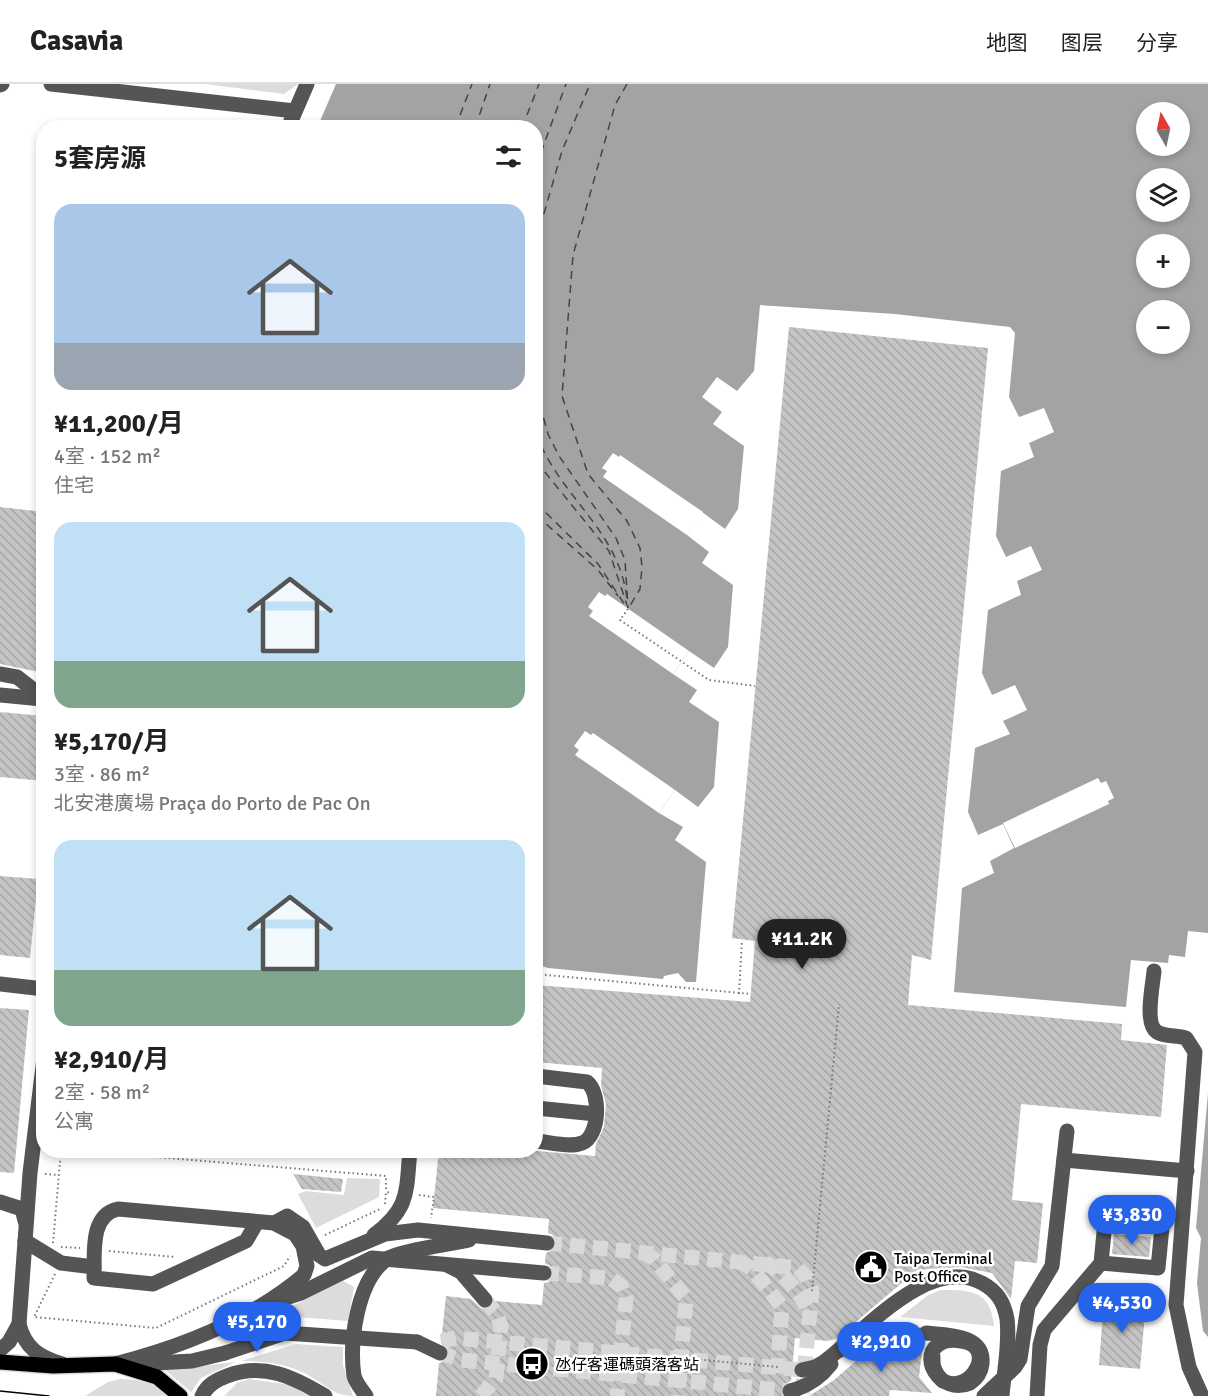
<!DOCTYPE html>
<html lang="zh">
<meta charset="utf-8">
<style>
body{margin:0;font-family:Signika,"Noto Sans SC",sans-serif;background:#f2f2f2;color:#222;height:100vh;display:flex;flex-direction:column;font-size:22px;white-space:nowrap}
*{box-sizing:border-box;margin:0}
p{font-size:20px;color:#767676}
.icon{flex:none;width:33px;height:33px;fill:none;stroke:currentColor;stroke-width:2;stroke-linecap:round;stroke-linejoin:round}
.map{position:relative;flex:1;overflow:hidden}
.side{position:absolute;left:36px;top:36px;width:507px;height:1038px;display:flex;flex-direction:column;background:#fff;border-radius:24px;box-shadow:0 3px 9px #0003}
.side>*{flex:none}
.needle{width:39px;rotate:351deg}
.fabs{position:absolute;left:1136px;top:18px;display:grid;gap:12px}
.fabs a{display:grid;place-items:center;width:54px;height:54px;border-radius:50%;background:#fff;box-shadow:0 3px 9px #0003;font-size:30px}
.price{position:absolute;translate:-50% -51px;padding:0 14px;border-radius:21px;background:#2563eb;color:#fff;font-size:20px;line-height:39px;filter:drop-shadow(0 2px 3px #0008)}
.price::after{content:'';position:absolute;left:50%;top:36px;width:18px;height:14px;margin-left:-9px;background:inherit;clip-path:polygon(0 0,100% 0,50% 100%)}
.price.selected{background:#222;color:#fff}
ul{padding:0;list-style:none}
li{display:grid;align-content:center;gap:12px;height:318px;padding:0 18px}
li span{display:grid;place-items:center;height:186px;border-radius:18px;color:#555}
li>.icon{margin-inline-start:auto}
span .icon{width:108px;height:108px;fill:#fffc;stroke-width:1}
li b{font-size:26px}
h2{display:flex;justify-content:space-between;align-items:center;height:72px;padding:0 18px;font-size:26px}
header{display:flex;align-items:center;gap:36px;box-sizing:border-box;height:84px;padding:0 30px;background:#fff;border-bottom:2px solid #e0e0e0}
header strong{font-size:28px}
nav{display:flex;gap:33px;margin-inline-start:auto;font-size:21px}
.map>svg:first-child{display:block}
</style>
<header>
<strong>Casavia</strong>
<nav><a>地图</a><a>图层</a><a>分享</a></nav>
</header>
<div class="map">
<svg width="1208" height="1312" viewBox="0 0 1208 1312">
<defs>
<pattern id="building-back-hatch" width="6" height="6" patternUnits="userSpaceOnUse" patternTransform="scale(1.5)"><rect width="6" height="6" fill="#c4c4c4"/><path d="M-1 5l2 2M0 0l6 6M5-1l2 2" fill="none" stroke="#a7a7a7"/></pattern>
</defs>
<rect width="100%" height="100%" fill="#fff"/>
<g fill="#dcdcdc">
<path d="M205,0H298L284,10Z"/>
<path d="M347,1094L380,1095L379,1113L316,1144L298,1110L306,1107L344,1111Z"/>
<path d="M343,1197L354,1203L348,1237L297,1233L271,1238L270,1233Z"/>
<path d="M940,1206C972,1206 990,1206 994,1242L900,1233L927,1212Z"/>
<path d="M296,1260L343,1263V1281L353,1312C332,1312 320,1296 302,1288C281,1279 264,1277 241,1277Z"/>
<path d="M236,1278L201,1294L191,1308L165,1286Z"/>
<path d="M120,1295C139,1295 155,1299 168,1312H85L108,1298Z"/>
<path d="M249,1295L291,1301L309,1312H224L237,1299Z"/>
</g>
<g fill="#a3a3a3" fill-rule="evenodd">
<path d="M336,0H1208V849L1188,847L1185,873L1169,871L1168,879L1131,876L1126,923L954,908L962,804L994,789L990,777L1014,764L1003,740L978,751L968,728L975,664L1010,650L1003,637L1027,626L1015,601L992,611L982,589L988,526L1021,511L1017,497L1042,486L1031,462L1006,473L996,452L1001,387L1034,373L1029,359L1054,348L1044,324L1019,333L1009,313L1015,249L1010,243L895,230L760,221L754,287L737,307L717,293L702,313L722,328L713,340L744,362L738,425L725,445L702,428L687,451L709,468L702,479L733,501L728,563L714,584L689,567L673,590L697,606L689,618L719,638L714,703L698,723L675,706L659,729L683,743L675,756L706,778L696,898H686L678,889L664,892L663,895L548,884L536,880V44H317ZM1146,28H1179V62H1146ZM1146,94H1179V128H1146ZM1146,160H1179V194H1146ZM1146,226H1179V260H1146Z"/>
<path d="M1208,1009V1253L1203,1247L1197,1199L1201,1154L1196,1144Z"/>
</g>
<g fill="#fff">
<path d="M613,369L619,373L620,371L703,428L687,451L603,393L607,387L602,384Z"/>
<path d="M599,508L605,512L607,510L689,567L673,590L589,532L593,527L588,523Z"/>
<path d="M585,647L591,651L593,649L675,706L659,729L575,671L579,666L574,662Z"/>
<path d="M1098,694L1101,699L1106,697L1114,714L1108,717L1109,720L1015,764L1003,739Z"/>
</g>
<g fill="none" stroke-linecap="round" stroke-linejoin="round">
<g stroke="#444" stroke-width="1.5" stroke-dasharray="8 6" stroke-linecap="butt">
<path d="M627,0L615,21L573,171L562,312L588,390L627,437L640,464L642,483L640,505L628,525"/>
<path d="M455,44L472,0"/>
<path d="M475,44L490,0"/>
<path d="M522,44L539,0"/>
<path d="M536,82L566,0"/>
<path d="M536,157L562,67L590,0"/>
<path d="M536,307L548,350L559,372L616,454L625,476L628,524"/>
<path d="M536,349C558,412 619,445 627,515"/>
<path d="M536,377L609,467L627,521"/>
<path d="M536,419L598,480L627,524"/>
<path d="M536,431L598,486L618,512"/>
</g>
</g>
<g fill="url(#building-back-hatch)">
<path d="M789,243L988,264L931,876L912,871L908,921L1122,940L1121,956L1167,961L1161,1033L1021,1020L1012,1116L1043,1119L1037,1179L1015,1177L1011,1215L992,1189L961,1183L917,1186L837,1254L828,1257L795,1254L791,1297L783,1301L782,1312H436L439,1279L446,1277L450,1269L448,1263L441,1259L446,1212L471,1215L482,1225L491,1224L494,1217L542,1221L544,1199L549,1198L554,1190L553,1184L545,1179L546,1169L555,1165L557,1159L553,1151L548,1149L549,1135L433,1124L439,1066H525L595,1072L596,1060L604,1043L606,1020L601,1001L602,984L536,978V901L750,918L755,857L732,854Z"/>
<path d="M0,423L44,428V589L0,580Z"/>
<path d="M0,628L44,632V697L0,693Z"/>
<path d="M0,792L38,795L30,874L0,871Z"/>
<path d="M0,924L29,926L14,1089L0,1088Z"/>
<path d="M293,1090L343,1095L341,1108L302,1105Z"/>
<path d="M1114,1150L1151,1153L1149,1173L1112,1170Z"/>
<path d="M1104,1216L1146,1219L1140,1285L1099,1281Z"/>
<path d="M917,1252L923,1258L919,1293L932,1309L890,1306L889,1312H809L834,1296L871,1264L910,1258Z"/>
</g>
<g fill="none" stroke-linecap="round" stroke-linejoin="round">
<g stroke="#d9d9d9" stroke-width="15" stroke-dasharray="15 8" stroke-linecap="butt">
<path d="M547,1159L798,1184L807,1194L812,1207L802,1312"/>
<path d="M643,1168L654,1175L686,1214L678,1312"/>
<path d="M739,1177L751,1184L782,1223L777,1293"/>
<path d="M765,1179C782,1186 806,1215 810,1233"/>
<path d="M544,1189L610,1194L621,1202L626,1214L617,1312"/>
<path d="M441,1257L456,1254L802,1286"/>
<path d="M440,1269L461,1276L790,1307"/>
<path d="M481,1312L496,1294L501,1242L496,1229L485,1216"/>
</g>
<defs>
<path id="major" d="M0,1278L53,1282L115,1280L157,1293L180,1312"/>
</defs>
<use href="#major" stroke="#dbdbdb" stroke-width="18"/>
<g stroke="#777" stroke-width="2" stroke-dasharray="1.5 3" stroke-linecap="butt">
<path d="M628,525L620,536L709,596L755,602"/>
<path d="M536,890L751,910"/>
<path d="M739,910L742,856"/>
<path d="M70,1066L386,1092V1108"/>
<path d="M45,1090L59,1091"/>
<path d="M419,1111L434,1113L431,1134"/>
<path d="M385,1120L386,1108L392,1109"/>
<path d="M325,1151L382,1124"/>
<path d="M53,1159L61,1066"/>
<path d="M61,1163L80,1164"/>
<path d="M109,1167L175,1173"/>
<path d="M55,1190L34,1233L156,1244L284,1182L290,1172"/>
<path d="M812,1207L839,920"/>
<path d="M682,1274L778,1283"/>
</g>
<g stroke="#555" stroke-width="15">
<path d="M51,0L295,27"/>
<path d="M0,1L2,0"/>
<path d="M288,44L307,0"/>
<path d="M0,590L17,593L44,614"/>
<path d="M0,611L42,615"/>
<path d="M1154,887C1153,900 1144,940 1157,948C1165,953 1177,951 1186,954L1195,968L1176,1221L1189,1283L1202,1312"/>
<path d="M0,900L44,905"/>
<path d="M44,974L30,1089L19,1240C25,1264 39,1273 62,1280"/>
<path d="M536,992L587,998C601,1009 600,1052 582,1059C570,1064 549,1058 536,1057"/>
<path d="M536,1024L596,1030"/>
<path d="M362,1066H374"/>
<path d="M1064,1076L1187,1087"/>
<path d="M0,1118L22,1125L25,1137"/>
<path d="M274,1139L287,1132L303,1143L319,1171L325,1175L385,1150L418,1146L547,1159"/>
<path d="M374,1151C410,1124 406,1108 410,1066"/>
<path d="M25,1157L61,1179L94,1183"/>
<path d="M447,1181L461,1188L485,1216"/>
<path d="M272,1218L301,1209L372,1174L544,1189"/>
<path d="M926,1249C946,1251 985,1250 982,1280C981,1288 976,1295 970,1299C940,1312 915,1270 943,1258C949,1256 955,1256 961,1257C998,1261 972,1312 943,1297C936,1291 932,1283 933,1273"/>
<path d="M417,1258L440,1269"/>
<path d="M0,1266L9,1258L19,1240"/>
<path d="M840,1266L877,1251L908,1248"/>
<path d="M115,1280C181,1263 251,1236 304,1191L307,1182L303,1162L295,1150L274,1139L118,1125C89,1131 95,1171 94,1194L153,1200L246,1157L257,1138"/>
<path d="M139,1280L192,1277L225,1269"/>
<path d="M202,1312C207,1301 216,1296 227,1292C263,1278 294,1293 325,1312"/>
<path d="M366,1312C362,1306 356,1299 354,1292C349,1258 357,1196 387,1175C398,1167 453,1160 469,1156"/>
<path d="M984,1312L1015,1283L1020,1275L1028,1222L1052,1182L1067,1047"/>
<path d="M1037,1312L1040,1261L1044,1246L1101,1179L1105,1138L1162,1143L1158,1184L1101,1179"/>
</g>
<use href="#major" stroke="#000" stroke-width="15"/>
<path stroke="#000" stroke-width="1.5" d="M0,1307L49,1312"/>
<g stroke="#555" stroke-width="15">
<path d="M225,1269L285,1249L417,1258"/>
<path d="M802,1286L815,1283L824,1278C863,1249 929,1170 982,1199C997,1207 1004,1218 1007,1235C1010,1260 1004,1287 1002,1312"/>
<path d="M790,1307C806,1303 821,1293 831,1280"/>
</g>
</g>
<defs>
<symbol id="civic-disc" viewBox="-11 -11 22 22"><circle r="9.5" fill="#000" stroke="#fff"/><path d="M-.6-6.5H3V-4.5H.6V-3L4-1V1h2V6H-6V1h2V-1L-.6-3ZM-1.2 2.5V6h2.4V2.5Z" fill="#fff"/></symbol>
<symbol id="bus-disc" viewBox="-11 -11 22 22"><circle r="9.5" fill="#000" stroke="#fff"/><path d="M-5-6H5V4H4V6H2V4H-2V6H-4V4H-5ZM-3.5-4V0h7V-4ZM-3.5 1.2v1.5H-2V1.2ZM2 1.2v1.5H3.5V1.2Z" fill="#fff"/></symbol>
</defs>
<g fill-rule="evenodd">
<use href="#civic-disc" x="852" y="1164" width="38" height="38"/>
<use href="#bus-disc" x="513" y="1261" width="38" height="38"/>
</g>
<g text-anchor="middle" stroke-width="5" stroke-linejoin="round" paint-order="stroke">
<g font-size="16" fill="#000" stroke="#fff" text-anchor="start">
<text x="894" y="1180">Taipa Terminal<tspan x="894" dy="18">Post Office</tspan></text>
<text x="555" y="1286">氹仔客運碼頭落客站</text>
</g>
</g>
</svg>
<div class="fabs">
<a><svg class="needle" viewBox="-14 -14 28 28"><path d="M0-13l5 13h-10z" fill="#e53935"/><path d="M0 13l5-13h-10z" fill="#767676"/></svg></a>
<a><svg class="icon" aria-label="layers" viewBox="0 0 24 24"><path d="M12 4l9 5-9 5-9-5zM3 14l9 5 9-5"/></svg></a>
<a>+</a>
<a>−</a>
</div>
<b class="price selected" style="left:802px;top:886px">¥11.2K</b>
<b class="price" style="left:1132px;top:1162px">¥3,830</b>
<b class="price" style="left:1122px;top:1250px">¥4,530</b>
<b class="price" style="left:257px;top:1269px">¥5,170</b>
<b class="price" style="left:881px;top:1289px">¥2,910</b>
<section class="side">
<h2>5套房源<svg class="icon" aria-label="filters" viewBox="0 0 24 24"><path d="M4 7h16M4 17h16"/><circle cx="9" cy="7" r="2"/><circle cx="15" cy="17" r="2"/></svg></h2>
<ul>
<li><span style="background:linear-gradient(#a9c7e8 75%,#9aa5b1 0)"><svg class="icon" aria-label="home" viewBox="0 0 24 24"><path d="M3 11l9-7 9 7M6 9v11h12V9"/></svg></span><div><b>¥11,200/月</b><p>4室 · 152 m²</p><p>住宅</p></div></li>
<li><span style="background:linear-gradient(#bfe0f5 75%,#7fa58c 0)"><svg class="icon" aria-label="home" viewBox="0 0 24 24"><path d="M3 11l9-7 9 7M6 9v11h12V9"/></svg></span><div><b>¥5,170/月</b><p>3室 · 86 m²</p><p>北安港廣場 Praça do Porto de Pac On</p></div></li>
<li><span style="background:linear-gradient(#bfe0f5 70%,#7fa58c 0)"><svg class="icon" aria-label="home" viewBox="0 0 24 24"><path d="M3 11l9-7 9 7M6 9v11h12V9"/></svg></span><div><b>¥2,910/月</b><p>2室 · 58 m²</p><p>公寓</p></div></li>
</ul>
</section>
</div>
